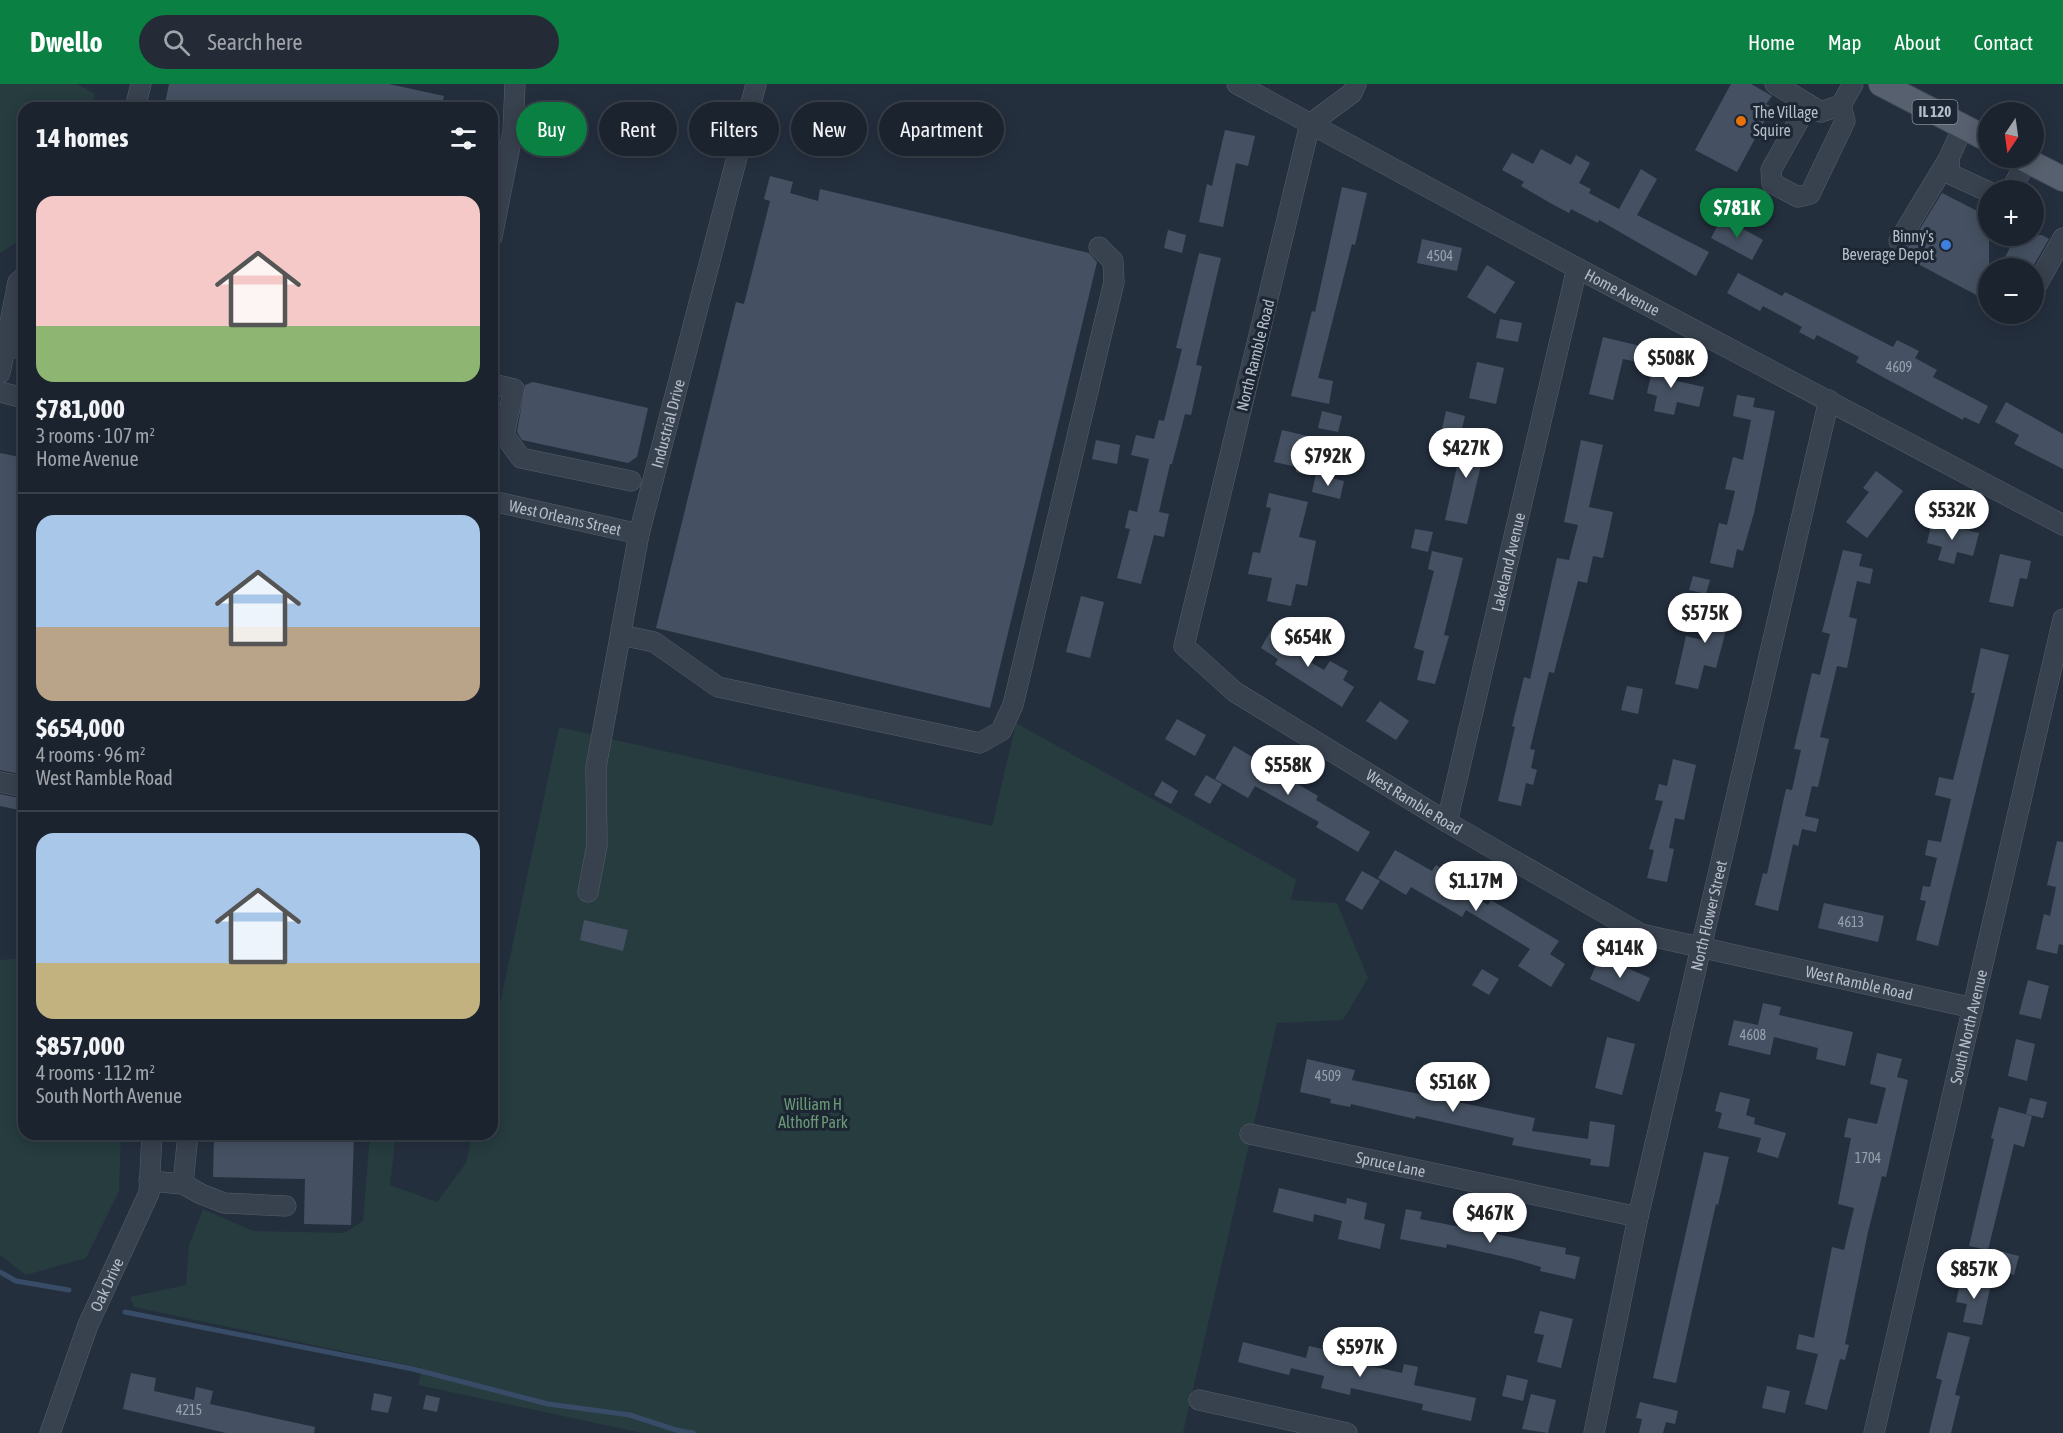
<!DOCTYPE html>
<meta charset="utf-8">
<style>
body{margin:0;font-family:"Asap Condensed",sans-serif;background:#242b36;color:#f1f3f6;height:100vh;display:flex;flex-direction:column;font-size:22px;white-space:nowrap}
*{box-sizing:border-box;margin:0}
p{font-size:20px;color:#a0a4aa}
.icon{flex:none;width:33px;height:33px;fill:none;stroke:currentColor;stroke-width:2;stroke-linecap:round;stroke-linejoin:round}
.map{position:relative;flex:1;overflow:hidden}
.details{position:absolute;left:18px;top:18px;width:480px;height:1038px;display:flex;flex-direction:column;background:#1b232e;border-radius:18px;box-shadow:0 3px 15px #0003,0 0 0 2px #39404a}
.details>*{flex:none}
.guide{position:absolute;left:516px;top:18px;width:570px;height:54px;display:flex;gap:12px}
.needle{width:39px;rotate:193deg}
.buttons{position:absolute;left:1978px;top:18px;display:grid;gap:12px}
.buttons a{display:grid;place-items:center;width:66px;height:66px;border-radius:50%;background:#1b232e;box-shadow:0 3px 15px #0003,0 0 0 2px #39404a;font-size:30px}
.price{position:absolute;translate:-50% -51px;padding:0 14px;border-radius:21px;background:#fff;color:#222;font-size:20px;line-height:39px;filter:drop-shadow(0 2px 3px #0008)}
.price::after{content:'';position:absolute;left:50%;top:36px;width:18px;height:14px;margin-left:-9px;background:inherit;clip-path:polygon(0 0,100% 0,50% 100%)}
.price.on{background:#0b8043;color:#fff}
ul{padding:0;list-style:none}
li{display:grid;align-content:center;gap:12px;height:318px;padding:0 18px}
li+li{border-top:2px solid #39404a}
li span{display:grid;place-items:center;height:186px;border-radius:18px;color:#555}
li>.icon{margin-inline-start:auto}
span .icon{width:108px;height:108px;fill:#fffc;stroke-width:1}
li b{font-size:26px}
h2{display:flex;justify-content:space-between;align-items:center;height:72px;padding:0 18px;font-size:26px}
.chip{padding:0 21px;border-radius:27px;background:#1b232e;box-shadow:0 3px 15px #0003,0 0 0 2px #39404a;font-size:21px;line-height:54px}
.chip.on{background:#0b8043;color:#fff}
header{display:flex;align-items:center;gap:36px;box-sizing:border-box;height:84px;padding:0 30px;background:#0b8043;color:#fff}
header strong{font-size:28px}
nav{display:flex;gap:33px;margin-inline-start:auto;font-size:21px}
.search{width:420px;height:54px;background:#242b36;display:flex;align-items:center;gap:15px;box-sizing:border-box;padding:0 21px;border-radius:33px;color:#a0a4aa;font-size:22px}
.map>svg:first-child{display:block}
</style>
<header>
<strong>Dwello</strong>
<div class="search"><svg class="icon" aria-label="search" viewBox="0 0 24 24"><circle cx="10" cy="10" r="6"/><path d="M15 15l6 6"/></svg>Search here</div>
<nav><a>Home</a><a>Map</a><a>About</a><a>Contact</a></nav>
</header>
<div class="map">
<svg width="2063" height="1349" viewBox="0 0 2063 1349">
<rect width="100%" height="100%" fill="#242f3e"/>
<g fill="#263c3f">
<path d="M0,0H77L95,10L92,24H24V158L18,157L0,169Z"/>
<path d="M1016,639L1296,795L1291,816L1337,819L1368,894L1343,936L1277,939L1183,1349H642L418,1301L422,1284L134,1223L130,1213L186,1201L189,1161L203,1125L253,1147L344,1149L363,1137L370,1050H396L390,1101L437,1118L466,1079L472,1050H492V957L559,643L992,742Z"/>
<path d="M24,874V1050H121L119,1107L86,1174L26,1191L0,1171V876Z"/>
</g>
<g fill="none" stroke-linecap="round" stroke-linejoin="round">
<g stroke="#394c67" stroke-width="5">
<path d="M0,1188L16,1197L69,1206"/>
<path d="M125,1228L413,1285L548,1320L630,1331L676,1346L693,1349"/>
</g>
</g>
<g fill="#455162">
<path d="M169,0H389L444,12L441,24H164Z"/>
<path d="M1731,0H1751L1772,12L1766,20L1772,23L1737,88L1695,66Z"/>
<path d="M1225,46L1255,52L1248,82L1236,79L1223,143L1199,138L1207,100L1212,102Z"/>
<path d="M1541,65L1571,81L1576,71L1590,79L1579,99L1591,105L1589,109L1619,125L1641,85L1657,95L1637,131L1709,168L1696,192L1599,136L1598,139L1571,125L1569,129L1552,120L1521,102L1524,98L1502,86L1512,69L1533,80Z"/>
<path d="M770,92L793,98L790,109L818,117L820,105L1089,169L1097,178L990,624L656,544L736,218L744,220L770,117L764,115Z"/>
<path d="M1342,103L1367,109L1355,161L1352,160L1318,294L1333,297L1329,320L1291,312L1312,227L1315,228Z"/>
<path d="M1942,109L1989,133V196L1980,213L1903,172Z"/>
<path d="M1722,133L1763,156L1752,176L1711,154Z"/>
<path d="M1168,146L1186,151L1182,169L1164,164Z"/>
<path d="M2042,151L2049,155L2032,184H2018L2003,177L2016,152Z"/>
<path d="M1422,155L1462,164L1457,187L1417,179Z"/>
<path d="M1199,169L1221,174L1196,281L1202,282L1191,331L1185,330L1172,380H1170L1159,428L1169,430L1164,453L1154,451L1141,500L1117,494L1130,445L1125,444L1129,426L1137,428L1149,375L1131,371L1136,351L1154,355L1159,336L1164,337L1182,265L1176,264Z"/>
<path d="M1487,181L1515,198L1495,230L1467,213Z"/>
<path d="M1738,189L1782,212L1785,208L1893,263L1897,256L1919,267L1915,274L1937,286L1933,293L1988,322L1979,340L1964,333L1963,336L1879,291L1856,278L1859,273L1817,251L1814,256L1799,248L1802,243L1763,222L1760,227L1727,209Z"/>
<path d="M1500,235L1522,239L1518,258L1496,254Z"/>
<path d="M1603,253L1640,262L1637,278L1623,275L1613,316L1589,310Z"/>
<path d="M1655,273L1672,277L1668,295L1704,303L1699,323L1677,318L1674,331L1654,327L1657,312L1647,309Z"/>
<path d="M1477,278L1504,284L1496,320L1469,314Z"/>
<path d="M533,298L648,324L637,373L628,379L522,356L517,348L525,301Z"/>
<path d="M1737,311L1755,314L1753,323L1775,327L1754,429L1743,467L1737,465L1733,484L1710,479L1719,439L1727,441L1735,407L1725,405L1733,373L1743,376L1751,336L1733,332Z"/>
<path d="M2006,318L2063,350V385L2014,360L2019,351L1995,338Z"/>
<path d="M1322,327L1342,332L1338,348L1318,344Z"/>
<path d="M1446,327L1465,332L1460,353L1441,349Z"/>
<path d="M1282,346L1320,355L1311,391L1296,388L1297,383L1274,378Z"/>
<path d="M1464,351L1487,356L1467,440L1445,436Z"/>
<path d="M1096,356L1120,361L1117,380L1092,375Z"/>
<path d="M1581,356L1603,361L1589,423L1613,428L1603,474L1593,472L1587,499L1578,497L1554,589L1549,588L1530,665L1535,666L1531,684L1537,686L1533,701L1526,699L1521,722L1498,717L1515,643L1512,642L1524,593L1530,595L1557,474L1569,476L1578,441L1564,438Z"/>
<path d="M0,369L24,374V691L0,686Z"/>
<path d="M1876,387L1903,407L1867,454L1846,438L1869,408L1863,404Z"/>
<path d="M1316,390L1344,397L1340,415L1312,408Z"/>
<path d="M1269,409L1308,418L1299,453L1316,457L1307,502L1296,500L1291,522L1267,517L1272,494L1248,490L1253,468L1260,469L1271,424L1266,423Z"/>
<path d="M1932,437L1979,449L1973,472L1957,468L1954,480L1938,476L1942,463L1927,459Z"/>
<path d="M1415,445L1433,448L1428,468L1411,464Z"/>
<path d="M1843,466L1862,470L1859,482L1873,485L1870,500L1857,497L1849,533L1857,535L1847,584L1837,582L1820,653L1829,655L1818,703L1812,702L1805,732L1819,735L1816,748L1802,745L1798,762L1793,760L1778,827L1755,821L1763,789L1767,790L1786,705L1792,706L1801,666L1794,665L1812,589L1820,591L1830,550L1822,548Z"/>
<path d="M1432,467L1463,474L1444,551L1449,552L1435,600L1417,596L1424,567L1414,564L1434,487L1428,485Z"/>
<path d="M2000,470L2031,477L2027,495L2020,494L2013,523L1989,518Z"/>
<path d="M1693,492L1710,496L1706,510L1689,506Z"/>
<path d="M1712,511L1734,516L1716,584L1704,581L1698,605L1675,600L1686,552L1702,556Z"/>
<path d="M1081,512L1104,518L1090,574L1066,568Z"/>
<path d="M1272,544L1305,563L1300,572L1324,586L1330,577L1348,587L1343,596L1354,603L1342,623L1275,580L1278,575L1261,564Z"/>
<path d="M1981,564L2009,571L1938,862L1916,856L1926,817L1920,816L1923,802L1930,803L1937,774L1925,771L1928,756L1941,758L1951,715L1935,711L1939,693L1953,696L1975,609H1971Z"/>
<path d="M1627,602L1643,605L1638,630L1621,626Z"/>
<path d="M1380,617L1409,637L1396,656L1366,637Z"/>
<path d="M1177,635L1206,651L1195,672L1165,655Z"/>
<path d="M1234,662L1318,712L1316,716L1370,748L1358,768L1316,743L1319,738L1255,702L1248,714L1215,695Z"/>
<path d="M1673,675L1696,681L1684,736L1675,734L1669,764L1674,765L1667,798L1647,794L1654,766L1649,765L1663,717L1655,716L1659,700L1667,702Z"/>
<path d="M1206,691L1222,700L1210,720L1194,711Z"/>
<path d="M1162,697L1178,707L1171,720L1154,711Z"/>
<path d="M0,710L24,715V727L0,722Z"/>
<path d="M2057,757L2063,758V861L2059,860L2057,870L2036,865L2044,830L2050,832L2056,803L2047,801Z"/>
<path d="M1395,766L1432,787L1436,781L1457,794L1453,800L1488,821L1491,816L1559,857L1550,870L1565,880L1551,903L1518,882L1530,865L1466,826L1462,833L1411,803L1406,811L1378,794Z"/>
<path d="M1362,787L1380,797L1362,826L1345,816Z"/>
<path d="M1824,819L1884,832L1878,858L1818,844Z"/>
<path d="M584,836L628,846L623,867L580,856Z"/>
<path d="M1600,872L1650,894L1639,918L1590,895Z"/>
<path d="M1482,885L1499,895L1489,911L1472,901Z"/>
<path d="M2028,896L2049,902L2041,935L2019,930Z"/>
<path d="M1763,919L1781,923L1779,931L1853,948L1845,982L1816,975L1818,964L1774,953L1770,971L1728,961L1734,936L1758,941Z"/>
<path d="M1607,953L1635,960L1622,1011L1595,1004Z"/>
<path d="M2016,955L2035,960L2027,997L2008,992Z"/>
<path d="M1877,969L1902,975L1897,993L1908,996L1886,1093L1882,1092L1868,1148L1845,1260L1849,1261L1845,1276L1840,1275L1827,1326L1805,1320L1818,1270L1796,1265L1799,1250L1814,1254L1832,1163L1844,1166L1854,1124L1838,1120L1851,1054L1844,1053L1848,1034L1877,1040L1886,1004L1870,1000Z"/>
<path d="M1307,975L1355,986L1352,996L1535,1034L1532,1047L1588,1055L1590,1037L1615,1041L1609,1083L1590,1081L1591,1075L1512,1061L1514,1054L1416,1032L1415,1035L1351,1020L1350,1023L1330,1019L1331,1015L1300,1008Z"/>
<path d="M1720,1008L1750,1015L1746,1031L1755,1034L1754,1040L1786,1049L1778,1074L1757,1068L1761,1054L1718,1044L1722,1029L1715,1027Z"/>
<path d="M2030,1014L2047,1018L2043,1034L2026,1030Z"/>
<path d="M1999,1023L2032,1032L2024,1063L2014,1060L1988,1166L1969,1162L1994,1055L1991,1054Z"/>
<path d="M214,1050H354L351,1141L304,1140L305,1095L213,1093Z"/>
<path d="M1704,1068L1729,1073L1718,1121L1716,1120L1676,1299L1653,1294Z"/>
<path d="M1279,1104L1346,1120L1347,1114L1367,1119L1364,1135L1385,1140L1380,1165L1338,1155L1342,1137L1314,1130L1313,1138L1273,1128Z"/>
<path d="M1406,1125L1422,1128L1420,1135L1566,1164L1565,1170L1580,1173L1575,1195L1540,1187L1541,1183L1514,1175L1447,1160L1446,1164L1400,1155Z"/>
<path d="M1999,1167L2019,1172L2014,1191L1995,1186Z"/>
<path d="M1961,1194L1991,1200L1982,1241L1963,1238L1967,1220L1956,1218Z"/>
<path d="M1540,1227L1573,1235L1561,1284L1537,1278L1544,1251L1534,1249Z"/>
<path d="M1948,1248L1970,1253L1955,1311L1960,1312L1951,1349H1929L1942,1296L1936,1294Z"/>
<path d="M1243,1258L1306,1274L1309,1262L1358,1273L1357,1279L1402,1289L1404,1280L1418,1283L1414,1301L1476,1314L1471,1337L1422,1326L1423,1320L1351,1304L1350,1311L1321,1304L1324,1292L1291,1284L1289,1291L1238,1278Z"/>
<path d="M131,1289L156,1294L154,1307L194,1316L196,1303L213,1307L210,1320L315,1343L314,1349H226L123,1325Z"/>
<path d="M1507,1291L1528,1296L1523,1317L1502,1312Z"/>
<path d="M1767,1302L1790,1307L1785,1329L1762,1324Z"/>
<path d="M374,1309L392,1313L388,1329L371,1326Z"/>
<path d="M1531,1310L1556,1316L1548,1349L1522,1345Z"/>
<path d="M426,1311L440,1314L437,1328L423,1325Z"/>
<path d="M1640,1318L1678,1327L1675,1340L1666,1338L1663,1349H1639L1642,1335L1636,1334Z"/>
</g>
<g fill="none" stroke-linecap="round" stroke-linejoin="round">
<defs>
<g id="minor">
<path id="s1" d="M1237,0L1577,184L2063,441"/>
<path id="s2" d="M1356,0L1352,9L1310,40L1184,562L1235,608L1447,738L1641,850L1973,924"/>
<path d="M1775,0L1821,28L1841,21L1853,0"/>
<path d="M1808,20L1771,86L1772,99L1798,113L1810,110L1845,37L1841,21"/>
<path d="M135,24L141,0"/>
<path d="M1963,43L1949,74L1950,90L1989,108"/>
<path d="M2011,106L2027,76"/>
<path d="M492,153L513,47L515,0"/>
<path d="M1899,157L1949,74"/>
<path d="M2035,204L2063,154"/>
<path d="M6,261L24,266"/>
<path d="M0,289L18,198L24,193"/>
<path d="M492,300L514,305L504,351L521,374L631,397"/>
<path d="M0,308L24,314"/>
<path id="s3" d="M492,417L639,450"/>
<path d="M621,551L654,558L718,603L980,659L1001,647L1013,621L1114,198L1113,177L1099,163"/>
<path d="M0,698L24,703"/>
<path id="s4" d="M1447,738L1577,184"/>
<path id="s5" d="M588,808L597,761L596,683L639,450L756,0"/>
<path id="s6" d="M1250,1050L1638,1133"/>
<path d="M149,1097L183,1100L201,1110L224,1119L286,1122"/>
<path d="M183,1100L188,1050"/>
<path d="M1199,1316L1347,1349"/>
<path id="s7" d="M50,1349L88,1241L149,1109L152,1050"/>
<path id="s8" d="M1594,1349L1638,1133L1829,316"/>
<path id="s9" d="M1874,1349L2063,535"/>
</g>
<g id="major">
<path d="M1881,0L1989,56"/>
<path d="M2022,74L2063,95"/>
</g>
</defs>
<use href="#minor" stroke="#565f6c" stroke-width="21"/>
<use href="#major" stroke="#414a57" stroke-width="26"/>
<use href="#minor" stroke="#38414e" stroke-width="20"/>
<use href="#major" stroke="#56606e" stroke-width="24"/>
</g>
<circle fill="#e8710a" stroke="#1d2633" stroke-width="2" cx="1741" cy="37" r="6"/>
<circle fill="#3f7fe0" stroke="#1d2633" stroke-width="2" cx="1946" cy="161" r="6"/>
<g text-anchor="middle" stroke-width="6" stroke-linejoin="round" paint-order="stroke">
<g font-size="14" fill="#98a1af">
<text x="1440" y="177">4504</text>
<text x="1899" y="288">4609</text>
<text x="1851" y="843">4613</text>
<text x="1753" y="956">4608</text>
<text x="1328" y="997">4509</text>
<text x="1868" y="1079">1704</text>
<text x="189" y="1331">4215</text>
</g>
<rect fill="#1d2633" stroke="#878f9c" stroke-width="1.5" x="1912.5" y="16" width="45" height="24" rx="4.5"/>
<g font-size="15" font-weight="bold" fill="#b4bcc9">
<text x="1935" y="33">IL 120</text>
</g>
<g font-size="16" fill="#b4bcc9" stroke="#1d2633" text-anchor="start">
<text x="1753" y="34">The Village<tspan x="1753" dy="18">Squire</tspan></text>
<text x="1934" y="158" text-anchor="end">Binny's<tspan x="1934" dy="18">Beverage Depot</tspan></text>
</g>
<g font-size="16" fill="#b4bcc9" stroke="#1d2633">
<text dy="6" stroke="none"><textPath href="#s1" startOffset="438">Home Avenue</textPath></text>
<text transform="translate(1255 271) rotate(-76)" y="6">North Ramble Road</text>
<text dy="6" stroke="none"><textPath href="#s5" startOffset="477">Industrial Drive</textPath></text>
<text dy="6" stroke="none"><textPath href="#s3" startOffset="75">West Orleans Street</textPath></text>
<text dy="6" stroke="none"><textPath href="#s4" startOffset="267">Lakeland Avenue</textPath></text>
<text dy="6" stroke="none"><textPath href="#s2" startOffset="878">West Ramble Road</textPath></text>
<text dy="6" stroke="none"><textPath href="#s8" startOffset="530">North Flower Street</textPath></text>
<text dy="6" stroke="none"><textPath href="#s2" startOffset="1364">West Ramble Road</textPath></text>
<text dy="6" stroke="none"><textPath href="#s9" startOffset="417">South North Avenue</textPath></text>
<text dy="6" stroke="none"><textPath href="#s6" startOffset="144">Spruce Lane</textPath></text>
<text dy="6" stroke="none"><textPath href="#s7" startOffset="159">Oak Drive</textPath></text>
</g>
<g font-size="16" fill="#6b9a76" stroke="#1d2633">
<text x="813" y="1026">William H<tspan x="813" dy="18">Althoff Park</tspan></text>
</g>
</g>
</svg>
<div class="buttons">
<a><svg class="needle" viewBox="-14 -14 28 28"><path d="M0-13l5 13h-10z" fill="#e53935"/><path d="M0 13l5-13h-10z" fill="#a0a4aa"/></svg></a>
<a>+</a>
<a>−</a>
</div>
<b class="price on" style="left:1737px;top:155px">$781K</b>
<b class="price" style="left:1671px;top:305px">$508K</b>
<b class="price" style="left:1466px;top:395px">$427K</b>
<b class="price" style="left:1328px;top:403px">$792K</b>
<b class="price" style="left:1952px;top:457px">$532K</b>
<b class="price" style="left:1705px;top:560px">$575K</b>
<b class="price" style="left:1308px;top:584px">$654K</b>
<b class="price" style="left:1288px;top:712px">$558K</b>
<b class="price" style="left:1476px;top:828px">$1.17M</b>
<b class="price" style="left:1620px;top:895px">$414K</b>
<b class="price" style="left:1453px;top:1029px">$516K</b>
<b class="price" style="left:1490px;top:1160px">$467K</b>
<b class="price" style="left:1974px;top:1216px">$857K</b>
<b class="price" style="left:1360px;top:1294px">$597K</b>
<div class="guide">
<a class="chip on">Buy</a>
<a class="chip">Rent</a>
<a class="chip">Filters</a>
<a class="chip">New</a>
<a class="chip">Apartment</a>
</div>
<section class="details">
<h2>14 homes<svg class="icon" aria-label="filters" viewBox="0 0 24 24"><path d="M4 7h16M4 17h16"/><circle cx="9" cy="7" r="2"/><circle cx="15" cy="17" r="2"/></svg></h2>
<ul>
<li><span style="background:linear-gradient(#f6c9c9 70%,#8fb573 0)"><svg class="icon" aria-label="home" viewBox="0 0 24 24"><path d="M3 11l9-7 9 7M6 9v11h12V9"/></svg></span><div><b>$781,000</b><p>3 rooms · 107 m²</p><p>Home Avenue</p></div></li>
<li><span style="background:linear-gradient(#a9c7e8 60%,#b9a48a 0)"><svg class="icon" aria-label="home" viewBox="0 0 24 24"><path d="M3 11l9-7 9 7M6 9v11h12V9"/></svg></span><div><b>$654,000</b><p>4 rooms · 96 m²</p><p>West Ramble Road</p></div></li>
<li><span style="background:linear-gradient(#a9c7e8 70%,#c2b280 0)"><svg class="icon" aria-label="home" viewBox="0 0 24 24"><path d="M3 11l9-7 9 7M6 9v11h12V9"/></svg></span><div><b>$857,000</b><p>4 rooms · 112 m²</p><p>South North Avenue</p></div></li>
</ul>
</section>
</div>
